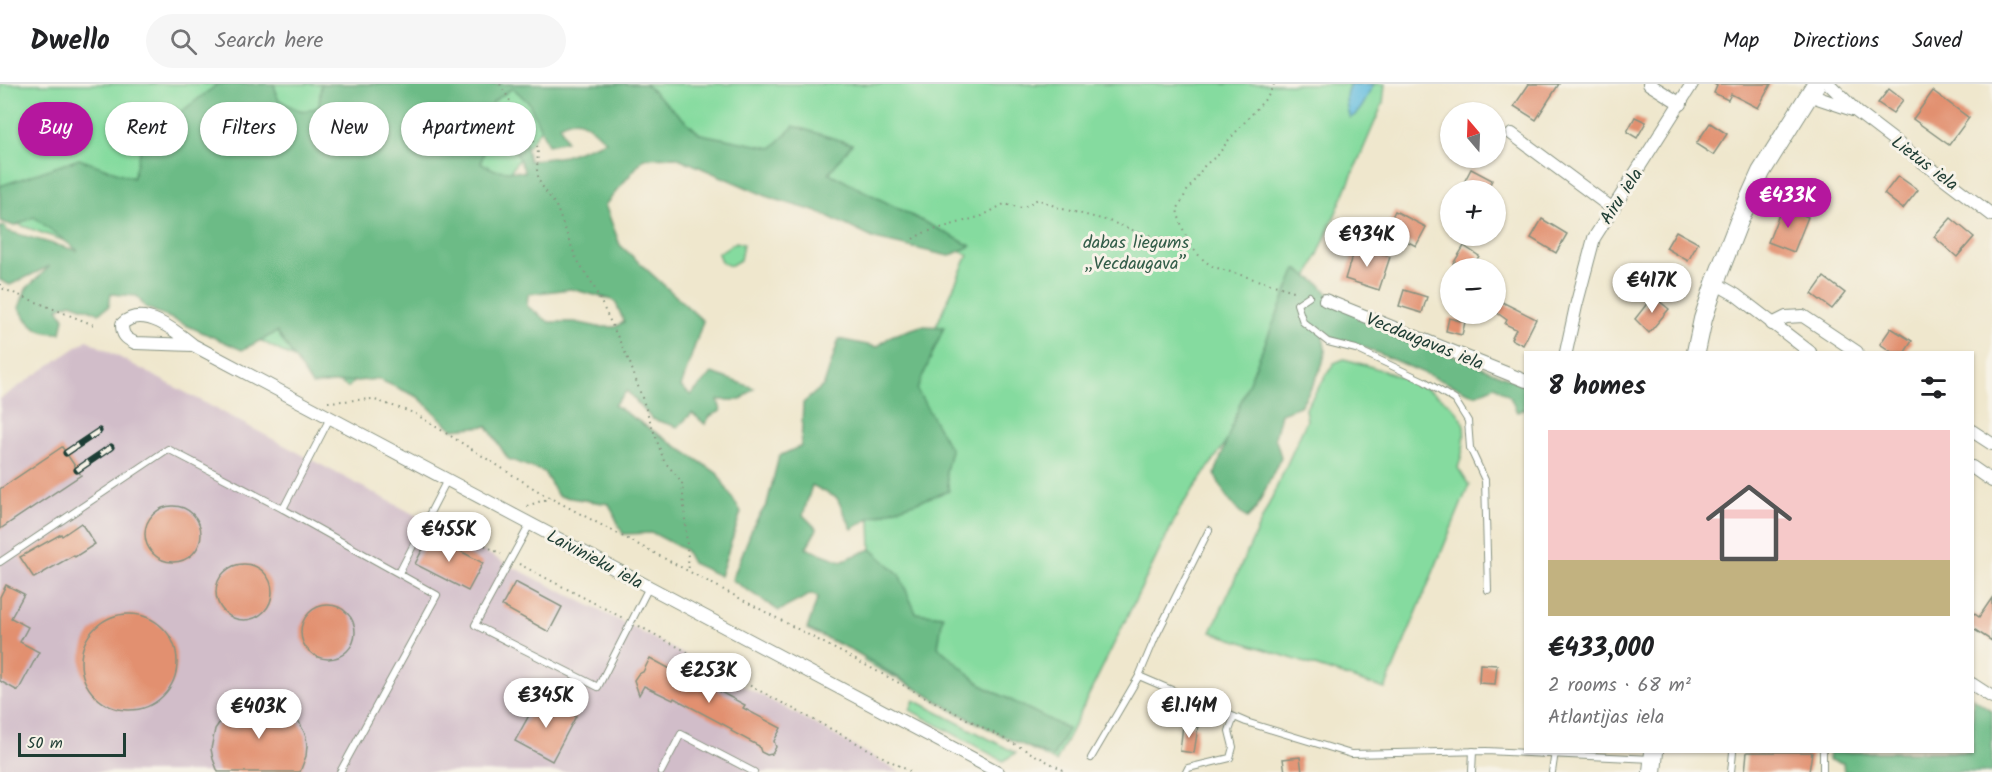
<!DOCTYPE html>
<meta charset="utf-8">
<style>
body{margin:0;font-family:Kalam,sans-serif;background:#f6f6f6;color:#202124;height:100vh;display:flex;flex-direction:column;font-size:22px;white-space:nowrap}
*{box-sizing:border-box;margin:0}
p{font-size:20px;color:#757577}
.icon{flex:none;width:33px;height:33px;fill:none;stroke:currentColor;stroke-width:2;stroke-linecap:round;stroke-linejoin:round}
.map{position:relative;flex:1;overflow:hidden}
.sheet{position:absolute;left:1524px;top:267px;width:450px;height:402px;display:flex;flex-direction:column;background:#fff;border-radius:0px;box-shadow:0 2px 4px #0004}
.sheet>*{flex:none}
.guide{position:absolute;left:18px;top:18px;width:570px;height:54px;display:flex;gap:12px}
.needle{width:39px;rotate:341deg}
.buttons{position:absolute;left:1440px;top:18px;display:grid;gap:12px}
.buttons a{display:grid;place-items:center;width:66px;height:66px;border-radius:50%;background:#fff;box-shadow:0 2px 4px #0004;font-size:30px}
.scale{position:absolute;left:18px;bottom:15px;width:108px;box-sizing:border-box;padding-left:6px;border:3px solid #1f3d34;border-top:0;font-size:16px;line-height:21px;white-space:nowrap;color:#1f3d34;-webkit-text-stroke:4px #f7f3e8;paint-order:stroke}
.price{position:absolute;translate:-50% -51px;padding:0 14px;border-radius:21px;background:#fff;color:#222;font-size:20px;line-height:39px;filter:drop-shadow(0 2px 3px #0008)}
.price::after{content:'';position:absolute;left:50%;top:36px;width:18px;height:14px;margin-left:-9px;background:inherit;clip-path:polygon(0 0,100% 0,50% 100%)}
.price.on{background:#b5179e;color:#fff}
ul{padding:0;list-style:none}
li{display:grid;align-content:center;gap:12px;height:318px;padding:0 24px}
li span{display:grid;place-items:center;height:186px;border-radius:0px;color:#555}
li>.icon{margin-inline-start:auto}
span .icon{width:108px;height:108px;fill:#fffc;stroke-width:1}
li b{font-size:26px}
h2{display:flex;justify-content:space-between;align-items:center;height:72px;padding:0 24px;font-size:26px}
.pill{padding:0 21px;border-radius:27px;background:#fff;box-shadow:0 2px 4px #0004;font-size:21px;line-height:54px}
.pill.on{background:#b5179e;color:#fff}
header{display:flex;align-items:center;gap:36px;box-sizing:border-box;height:84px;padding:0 30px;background:#fff;border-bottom:2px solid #e0e0e0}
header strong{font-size:28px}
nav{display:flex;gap:33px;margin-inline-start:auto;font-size:21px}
.search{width:420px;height:54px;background:#f6f6f6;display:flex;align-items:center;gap:15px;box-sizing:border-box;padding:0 21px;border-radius:33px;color:#757577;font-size:22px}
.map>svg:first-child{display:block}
</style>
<header>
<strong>Dwello</strong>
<div class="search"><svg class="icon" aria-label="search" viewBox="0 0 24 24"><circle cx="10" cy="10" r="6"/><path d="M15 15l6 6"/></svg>Search here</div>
<nav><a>Map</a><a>Directions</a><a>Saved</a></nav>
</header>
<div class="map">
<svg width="1992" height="688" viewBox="0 0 1992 688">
<rect width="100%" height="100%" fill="#f7f3e8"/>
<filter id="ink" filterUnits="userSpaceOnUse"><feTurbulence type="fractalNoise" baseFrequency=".0167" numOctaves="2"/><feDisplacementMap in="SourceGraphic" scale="12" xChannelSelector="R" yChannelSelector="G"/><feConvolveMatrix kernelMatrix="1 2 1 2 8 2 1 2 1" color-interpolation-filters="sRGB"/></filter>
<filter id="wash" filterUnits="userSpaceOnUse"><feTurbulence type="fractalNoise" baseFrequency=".008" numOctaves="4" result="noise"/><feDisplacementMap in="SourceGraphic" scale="24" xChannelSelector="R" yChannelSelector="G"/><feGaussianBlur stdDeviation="1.35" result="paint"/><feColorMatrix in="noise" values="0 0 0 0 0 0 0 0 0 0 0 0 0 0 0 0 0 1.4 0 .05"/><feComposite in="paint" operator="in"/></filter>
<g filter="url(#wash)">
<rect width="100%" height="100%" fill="#efe7cd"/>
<path fill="#d1bdc9" d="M87,256L509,481L630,542L802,633L900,688H0V315Z"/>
<g fill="#85db9f" stroke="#528c6a" stroke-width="1.5">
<path d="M0,0H575L567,7L378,275L348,303L93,167L0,134Z"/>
<path d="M618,0H1385L1383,19L1256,315L1181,423L1056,678L864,577L880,473L871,465L870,434L887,429L906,309L968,171L734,57L700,50L675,28Z"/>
<path d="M736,158L743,160L740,176L730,182L721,178L718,169Z"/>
<path d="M1344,275C1375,283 1457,307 1464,342C1466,357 1462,370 1458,384L1469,401L1385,605L1211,548L1307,336L1305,325L1334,279Z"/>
<path d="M914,616L1016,669L1003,677L910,626Z"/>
</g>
<g fill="#6cbb86" stroke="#467c5d" stroke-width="1.5" fill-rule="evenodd">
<path d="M218,0H274L278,15C294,24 302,32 319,22L321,0H645L700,50L772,64L794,42L852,60L829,89L971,162L949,172L875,155L821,129L771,114L676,73L644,74L605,121L620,161L703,237L681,303L691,311L712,289L754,304L741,316H718L721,327L710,332L705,340L692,329L678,343L652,335L627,307L614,321L717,389L741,428L720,492L692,479L685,466L653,449L623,450L609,420L558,412L544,388L508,375L487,342L452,345L418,313L378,295L312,301L277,248L242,266L145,223L137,212L111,210L109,222L99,229L71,219L58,224L64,234L61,249C38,250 30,242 19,224L26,205L50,182L10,201L0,196V143L5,142L7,147L78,167L34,133L14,142L0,137V102L79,75L133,94L148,35L170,36ZM513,4L529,19L548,61L566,57L560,41C580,28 591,44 606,57L565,72L529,77L524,55L512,60L525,88L495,86L481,79L485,64L493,54L495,44L492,28L493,18ZM571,205L610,215L616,219L624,238L615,243H598L575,238H549L527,222L528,210Z"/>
<path d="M1296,185L1320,200L1334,217L1391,250H1401L1525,301V325L1517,328L1510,313L1495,302L1475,311L1359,261L1342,260L1323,247C1322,254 1325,259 1325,266C1325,283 1309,308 1300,322L1281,329L1275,353L1281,373L1256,425L1247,434C1230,420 1224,411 1215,390L1239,322Z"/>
<path d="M921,242L944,243L917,306L951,366L946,387L949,407L870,434L852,445L837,414L812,401L803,431L817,445L806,464L841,477L871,465L899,490L916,529L943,532L938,563L983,602L1068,645L1053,673L1011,656L954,627L854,567L807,545L818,513L811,510L779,527L732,496L754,440L767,420L779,372L801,362L803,319L824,301L839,255L877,263L891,252Z"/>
<path d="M1973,614L1992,627V688H1844L1843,679L1828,676L1829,668H1972Z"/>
</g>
<path fill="#61bcdf" stroke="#407c8a" stroke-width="1.5" d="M1350,0H1374C1367,11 1362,29 1350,34C1346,23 1344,10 1350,0Z"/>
<g id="blocks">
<g fill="#e2906f">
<path d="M1529,0H1559L1536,36L1514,22Z"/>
<path d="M1714,0H1771L1758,24L1731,10L1728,16L1714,9L1717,2Z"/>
<path d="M1889,5L1903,16L1893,29L1878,19Z"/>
<path d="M1933,7L1969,34L1949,61L1913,35Z"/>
<path d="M1635,33L1646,38L1637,54L1627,48Z"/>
<path d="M1710,39L1727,50L1713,71L1696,60Z"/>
<path d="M1471,85L1492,96L1487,106H1460Z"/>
<path d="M1898,92L1918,106L1903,125L1884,110Z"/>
<path d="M1782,123L1808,133L1794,168L1768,158Z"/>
<path d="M1395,127L1426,143L1416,162L1385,146Z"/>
<path d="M1951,134L1974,153L1957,173L1934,153Z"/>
<path d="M1542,135L1567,150L1556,169L1531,154Z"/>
<path d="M1676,147L1698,159L1688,177L1666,164Z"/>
<path d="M1355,162L1390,173L1379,206L1345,195Z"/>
<path d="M1464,162L1479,172L1472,184H1462L1453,180Z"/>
<path d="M1824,193L1845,209L1832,225L1812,210Z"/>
<path d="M1404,206L1427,213L1422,229L1399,222Z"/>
<path d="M1653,212L1669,225L1649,249L1635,235Z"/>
<path d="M1500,217L1536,235L1523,261L1511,255L1516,245L1505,240L1507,236L1496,228Z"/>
<path d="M1449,234L1465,238L1462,251L1446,247Z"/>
<path d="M1891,244L1912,257L1905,268H1892L1880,260Z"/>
<path d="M62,363L81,391L0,445V405Z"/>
<circle cx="173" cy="450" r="28"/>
<path d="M81,439L95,460L75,473L74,471L34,494L20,473L61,450L62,452Z"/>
<path d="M430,451L483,479L468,507L415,480Z"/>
<circle cx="244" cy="508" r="28"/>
<path d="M515,498L562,523L549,548L502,522Z"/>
<path d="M6,501L24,510L11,534L28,543L20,558L39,568L18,607L0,597V513Z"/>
<path d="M1992,514V557L1972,544V528L1979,533Z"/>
<circle cx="328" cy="548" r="27"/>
<circle cx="129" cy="578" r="48"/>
<path d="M650,574L685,593L687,590L745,621L743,624L781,644L774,657L776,663L772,670L767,671L761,668L759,662L731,647L732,645L674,614L673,616L644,602L639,611L634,596L638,590L643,588Z"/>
<path d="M1480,580L1497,581L1495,600L1479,599Z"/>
<path d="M539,613L576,632L552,677L515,657Z"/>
<path d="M253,616L272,617L290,627L297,634L306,652L307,662L306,672L300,688H218L213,675L211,665L215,645L226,629L234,623Z"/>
<path d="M1183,641L1198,643L1194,669L1180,667Z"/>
<path d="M1747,668H1812L1809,688H1745Z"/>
<path d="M1300,673L1302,688H1285L1283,675Z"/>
</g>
</g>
</g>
<g filter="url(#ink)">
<use href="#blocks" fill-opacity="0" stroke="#879280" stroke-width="1.5"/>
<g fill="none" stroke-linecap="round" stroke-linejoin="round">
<defs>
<g id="service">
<path d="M1309,212L1297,220L1303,238L1328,258L1356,265L1424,297L1455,316L1468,337L1470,364L1485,396L1488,506"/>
<path d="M283,425L330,334"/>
<path d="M530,440L475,541L598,603L649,503"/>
<path d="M1209,446L1155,554L1139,592L1246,638L1351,670L1486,667L1652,675"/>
<path d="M0,478L168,365L283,425L437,511L340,688"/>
<path d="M399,489L447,396"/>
<path d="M1091,674L1139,592"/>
<path d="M661,688L681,650L754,688"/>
<path d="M1186,688L1188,684L1230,674L1233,663L1229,647L1234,633"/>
<path d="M1472,688L1473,667"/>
<path d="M1552,688L1555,668"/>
<path d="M1731,688L1733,668"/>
<path d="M1823,688V668"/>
</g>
<g id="minor">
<path d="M1649,0L1681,20"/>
<path d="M1829,0L1857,28L1992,131"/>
<path d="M1809,11L1853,26"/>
<path d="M1512,50L1613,125"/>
<path d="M1715,199L1736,211L1810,268"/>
<path d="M1325,216L1526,297"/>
<path d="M1772,240L1786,233L1803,232L1857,268"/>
<path d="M193,261L135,259C125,254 122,251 122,240C143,220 176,247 193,261L998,688"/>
<path d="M1566,268L1576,222L1594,154L1692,0"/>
<path d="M1972,347L1992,360"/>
<path d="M1972,383L1992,397"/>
<path d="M1972,600L1992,613"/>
</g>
<g id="secondary">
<path d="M1696,268L1703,235L1715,199L1739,137L1761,88L1816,0"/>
<path d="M1652,688L1654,668"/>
</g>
</defs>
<use href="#service" stroke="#879280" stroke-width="8"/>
<use href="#minor" stroke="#879280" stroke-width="14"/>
<use href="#secondary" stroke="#879280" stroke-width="20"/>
<g stroke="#879280" stroke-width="2" stroke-dasharray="1.5 4.5" stroke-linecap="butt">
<path d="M500,0L538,64L537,88L540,99L556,122L576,174L592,199L630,279L664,377L682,398L689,487"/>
<path d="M1274,0L1268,12L1227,58L1218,71L1205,81L1187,107L1177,126C1183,149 1192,171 1214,183L1297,208"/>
<path d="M913,155L923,149L982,132L1004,120L1022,124L1038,115L1059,124L1109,137L1140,149L1171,155L1193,167"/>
<path d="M0,200L1,204L94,241"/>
<path d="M328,318L372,315L414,329L543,410L1067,688"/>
<path d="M527,422L550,414"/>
<path d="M437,436L501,470"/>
<path d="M519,480L623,534"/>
<path d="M639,542L911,688"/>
</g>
<use href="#service" stroke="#fff" stroke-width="6"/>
<use href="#minor" stroke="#fff" stroke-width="12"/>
<use href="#secondary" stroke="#fff" stroke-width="18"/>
<defs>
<g id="rail">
<path d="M66,369L99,347"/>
<path d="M77,386L111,363"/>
</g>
</defs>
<use href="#rail" stroke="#1f3d34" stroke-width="7"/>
<use href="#rail" stroke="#f7f3e8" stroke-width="4.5" stroke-dasharray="14" stroke-linecap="butt"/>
</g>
</g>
<g text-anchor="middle" stroke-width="6" stroke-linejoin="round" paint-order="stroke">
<g font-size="18" fill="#1f3d34" stroke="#f7f3e8">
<text transform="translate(1925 79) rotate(37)" y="6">Lietus iela</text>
<text transform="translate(1621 112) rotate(-57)" y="6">Airu iela</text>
<text transform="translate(1425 257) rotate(22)" y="6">Vecdaugavas iela</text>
<text transform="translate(595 475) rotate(28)" y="6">Laivinieku iela</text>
</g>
<g font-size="18" fill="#335d49" stroke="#f7f3e8">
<text x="1136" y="164">dabas liegums<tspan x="1136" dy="21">„Vecdaugava”</tspan></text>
</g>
</g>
</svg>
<div class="buttons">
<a><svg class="needle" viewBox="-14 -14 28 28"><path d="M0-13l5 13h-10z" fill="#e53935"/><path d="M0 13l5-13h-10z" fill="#757577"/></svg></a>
<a>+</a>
<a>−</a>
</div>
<div class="scale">50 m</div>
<b class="price on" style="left:1788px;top:145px">€433K</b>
<b class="price" style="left:1367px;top:184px">€934K</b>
<b class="price" style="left:1652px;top:230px">€417K</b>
<b class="price" style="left:449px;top:479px">€455K</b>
<b class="price" style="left:709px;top:620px">€253K</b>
<b class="price" style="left:546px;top:645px">€345K</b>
<b class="price" style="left:1189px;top:655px">€1.14M</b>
<b class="price" style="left:259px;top:656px">€403K</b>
<div class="guide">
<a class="pill on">Buy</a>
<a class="pill">Rent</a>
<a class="pill">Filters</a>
<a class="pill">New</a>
<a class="pill">Apartment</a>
</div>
<section class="sheet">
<h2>8 homes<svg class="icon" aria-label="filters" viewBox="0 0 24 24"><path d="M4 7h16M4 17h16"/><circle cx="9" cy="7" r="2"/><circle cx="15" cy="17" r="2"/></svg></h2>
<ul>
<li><span style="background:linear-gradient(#f6c9c9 70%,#c2b280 0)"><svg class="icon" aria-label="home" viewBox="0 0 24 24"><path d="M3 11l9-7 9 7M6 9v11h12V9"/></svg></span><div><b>€433,000</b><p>2 rooms · 68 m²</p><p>Atlantijas iela</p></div></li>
</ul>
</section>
</div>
